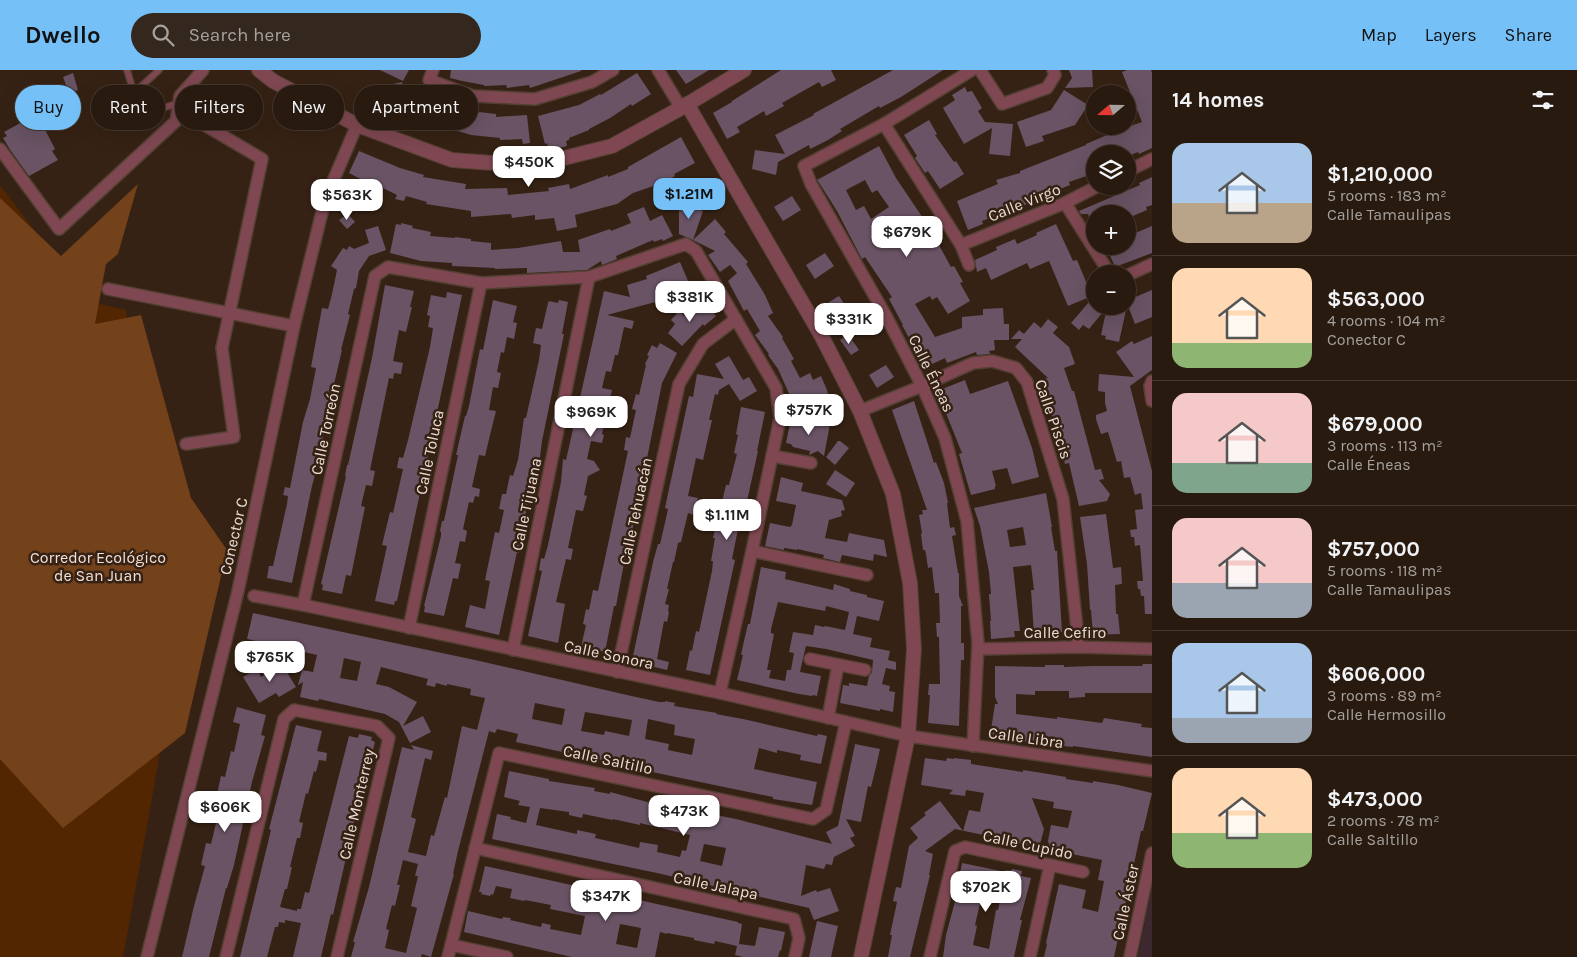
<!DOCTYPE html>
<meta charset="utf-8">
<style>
body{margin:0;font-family:Karla,sans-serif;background:#34271d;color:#f1f3f6;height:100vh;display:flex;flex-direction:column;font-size:19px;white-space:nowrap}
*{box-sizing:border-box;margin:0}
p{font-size:16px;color:#a5a19e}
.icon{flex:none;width:28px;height:28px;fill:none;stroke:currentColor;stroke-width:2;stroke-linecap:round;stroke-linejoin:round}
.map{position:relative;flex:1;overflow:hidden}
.panel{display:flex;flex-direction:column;background:#281a0f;width:425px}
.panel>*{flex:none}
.banner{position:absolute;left:15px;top:15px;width:475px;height:45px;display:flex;gap:10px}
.needle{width:32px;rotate:250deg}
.tools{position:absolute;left:1086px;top:15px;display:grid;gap:10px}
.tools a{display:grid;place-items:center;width:50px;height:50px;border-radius:50%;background:#281a0f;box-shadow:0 5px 20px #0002,0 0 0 1px #44382f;font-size:25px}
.price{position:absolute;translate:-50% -42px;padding:0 11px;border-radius:10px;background:#fff;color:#222;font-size:16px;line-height:32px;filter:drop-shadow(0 1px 2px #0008)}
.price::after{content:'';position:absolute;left:50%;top:30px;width:15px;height:11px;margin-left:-8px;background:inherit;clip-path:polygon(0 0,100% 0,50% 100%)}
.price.active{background:#75c0f6;color:#111}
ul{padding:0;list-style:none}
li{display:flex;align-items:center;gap:15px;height:125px;padding:0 20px}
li+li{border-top:1px solid #44382f}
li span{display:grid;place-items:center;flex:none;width:140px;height:100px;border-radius:15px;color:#555}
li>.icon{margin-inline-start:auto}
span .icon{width:60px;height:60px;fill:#fffc;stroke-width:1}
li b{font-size:21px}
h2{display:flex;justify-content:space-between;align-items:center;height:60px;padding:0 20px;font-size:21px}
.chip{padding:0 18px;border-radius:22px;background:#281a0f;box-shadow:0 5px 20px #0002,0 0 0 1px #44382f;font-size:18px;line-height:45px}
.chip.active{background:#75c0f6;color:#111}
header{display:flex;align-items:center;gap:30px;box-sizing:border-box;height:70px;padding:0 25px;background:#75c0f6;color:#111}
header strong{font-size:24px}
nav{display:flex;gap:28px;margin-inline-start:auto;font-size:18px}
.search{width:350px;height:45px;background:#34271d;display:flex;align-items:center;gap:12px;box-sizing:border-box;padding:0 18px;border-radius:28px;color:#a5a19e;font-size:19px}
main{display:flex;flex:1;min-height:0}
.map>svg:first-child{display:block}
</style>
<header>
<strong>Dwello</strong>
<div class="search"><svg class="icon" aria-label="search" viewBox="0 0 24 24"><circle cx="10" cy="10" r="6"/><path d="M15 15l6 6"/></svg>Search here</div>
<nav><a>Map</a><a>Layers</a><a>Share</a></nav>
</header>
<main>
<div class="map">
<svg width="1152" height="887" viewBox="0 0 1152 887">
<rect width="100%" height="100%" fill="#362214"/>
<path fill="#3c282e" d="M1152,817V887H1138Z"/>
<path fill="#512601" d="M0,115L44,173L72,228L126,240L180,561L153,723L123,887H0Z"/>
<path fill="#73411a" d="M138,114L118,184L106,194L95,254L141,245L191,428L227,480L185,663L63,758L0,689V128L61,186Z"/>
<g fill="#695364" fill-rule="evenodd">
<path d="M380,0H409L403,11Z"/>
<path d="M451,0H581V1L530,18L529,15L507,18L506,15L484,16V15L462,11L450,8Z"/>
<path d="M676,0H709L686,14Z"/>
<path d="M781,0H831L836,10L822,17L819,12L782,33L784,36L766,46L764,41L737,57L740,62L727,69L713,43L732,32V31Z"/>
<path d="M893,0H943L901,27L880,38L879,36L840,59L842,61L828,70L810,79L809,75L778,92L776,105L752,99L755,80L785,84L775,65L814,45L813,44Z"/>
<path d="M1069,0H1092L1093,17L1065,18L1072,8Z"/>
<path d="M1127,0H1151L1152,3V78L1139,84L1138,82L1128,86V84H1095V103L1069,112L1070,115L1027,132V134L982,151L983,154L968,160L957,131L998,114L996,110L1020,103V101L1086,75V74L1107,65V64L1142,52L1122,2Z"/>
<path d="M73,3L78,20L69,23L63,7Z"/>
<path d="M637,3L651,24L632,36L631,34L610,48L589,59V60L569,68V70L566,71L567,76L549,81L547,73L545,74L538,46L579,35L600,24L601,25Z"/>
<path d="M402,12L407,32L394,35L393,32L384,34L380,17Z"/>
<path d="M965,17L967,22L972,21L982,38L978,41L985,52L1013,54L1010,86L989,84L992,58L964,74L943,38L955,30L952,25Z"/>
<path d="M1064,20L1088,35L1075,55L1042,66L1044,71L1026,77L1017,52L1051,40Z"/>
<path d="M416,22L439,32L440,30L458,37L479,43V42L496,44V47L527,45L530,73L523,74L522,69L500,70V68L471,65L429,52L409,43V40Z"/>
<path d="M33,46L35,50L39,48L55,79L52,81L58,90L29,106L11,81L3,68L7,66L4,62Z"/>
<path d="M929,50L937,64L935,65L954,92L956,91L964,104L940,119L928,101L925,103L915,88L917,86L904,65Z"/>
<path d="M681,67L695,93L674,104L675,106L662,113L633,123L617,134L575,145L577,157L557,161L554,148L535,150V145L512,148L511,144L471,147V141L426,134L427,132L406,126L404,131L395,129L397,125L371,112L370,114L349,103L359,81L400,98L424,105L423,107L466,114L465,119L507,118L508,125L549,121L548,118L569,114L570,119L608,105V107L628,99V97Z"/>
<path d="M879,76L896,108L929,157L951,197L954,196L963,212L960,213L970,231L948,244L937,227L932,230L930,226L915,234L935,267L962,258V247L983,245V239L1003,238L1004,254H1009V270H994L995,280L989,281L990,284L977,285L976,282L947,293L945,288L926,297L912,266L909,268L902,255H903L889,229L892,227L865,187L862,189L837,141L818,111L817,110ZM865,110L872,123L877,120L889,137L871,149L864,136L856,140L846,120Z"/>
<path d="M1152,107V135L1146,137L1147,140L1128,148V144H1095L1094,160L1088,144H1081L1079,141L1140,115L1139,113Z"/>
<path d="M792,126L801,140L783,151L774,137Z"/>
<path d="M679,132L703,141L693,170L679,164Z"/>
<path d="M644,137L650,151L662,145L673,166L663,171L662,169L654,172L653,170L616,186L617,189L602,195L601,191L587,200L527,203V198L495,199V198L452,196V193L421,191L390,183L396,154L401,155V153L413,156L412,158L431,162L430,166L455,168V167L471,169V171L491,173V180L518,178L561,171L563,182H580L578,170L610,159L611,161L631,153L627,144Z"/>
<path d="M348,144L355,152L347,159L339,150Z"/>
<path d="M715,149L726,162L724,164L748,192L746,194L765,225L773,243L768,246L783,267L782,268L794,289L791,291L800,308L810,303L813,310L821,306L827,320L829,329L819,330L821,340L799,343L797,326L791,328L778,299L768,285L769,284L755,265L760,261L747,239L744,241L728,211L737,203L730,195L720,202L708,185L715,181L693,170Z"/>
<path d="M1056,154L1073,191L1077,190L1092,226L1068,236L1049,191L1030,199L1027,193L991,210L986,198L977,202L975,190L997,180L996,177L1015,169L1017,174L1037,165L1036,163Z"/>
<path d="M378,156L386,180L369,186L359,201L356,218L354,219L348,244L350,245L341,280H342L327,344L317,398L312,416L292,513L267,508L269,496H273L287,434L288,426L283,425L285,417L290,418L303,352L310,329L316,298L311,297L322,238L328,239L332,224L337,200L331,196L343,178L347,180L349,176L354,179L369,173L365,160Z"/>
<path d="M1152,156V183L1115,197L1106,176H1128V166Z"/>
<path d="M825,183L834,196L815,209L806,195Z"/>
<path d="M680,192L691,218L685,221L687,225L679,230L675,221L657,228L659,231L607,245L634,251L632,259L624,257L618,285H615L611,302L606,301L602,318L612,320L602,364L604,365L602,373L591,371L587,389L594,391L600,400L588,406L584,425L587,426L583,441L576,440L568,478L573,479L571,490L566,489L556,532L565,534L558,573L528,566L542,501L539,500L541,488L544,489L548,475L561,412L563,389L566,390L604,221L630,227L627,215L647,209L646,206Z"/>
<path d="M385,215L414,221L410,237H412L406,262L399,260L393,291L403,293L401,304L394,303L393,309L389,308L370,400L375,401L372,416L366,415L361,436L365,437L351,506L346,505L342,524L322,520L323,515L321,514L346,406H345L347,395H348L372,288Z"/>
<path d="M1152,220V247L1135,254L1128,236V230Z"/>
<path d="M447,222L462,225L407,484L397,531H395L394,535L375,531L387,476L382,475L390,442L393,443L403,399L397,398L399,387L403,388L408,370L430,277L433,258L428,257L430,246L427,245L431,225L446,228Z"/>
<path d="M1095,225V236H1109L1126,240L1119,272L1105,269L1106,266L1101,265L1107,237L1089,259L1083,255L1079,260L1071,253Z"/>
<path d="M839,226L847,238L833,246L826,234Z"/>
<path d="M493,230L517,236L513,252L517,253L514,269L507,267L504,283L501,282L497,302L501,303L498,318L493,317L489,340L496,341L492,357L485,386L479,385L472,417L480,419L479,427L475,426L473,433L469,432L463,459L467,461L465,472L460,471L455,493L461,494L458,509L453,508L444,546L424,542L425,536H424L441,466V462L440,461L442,451H444L458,385H456L465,346H466L469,336L480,279L483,280Z"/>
<path d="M559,230L568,232L562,264H564L542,371L540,387L536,402L533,406L520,472L521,473L519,483L517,482L499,565L465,557L470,535L485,539L490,511L485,510L495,462L499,463L504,440L499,439L502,424H506L510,405L513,406L518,390L524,348H526L539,290L541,275L533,273L536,258L542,259L548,233L549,231L558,233Z"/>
<path d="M703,231L716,246L704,256L703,254L682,276L668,263L675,254L671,250L679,241L684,246Z"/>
<path d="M859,243L864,253L852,260L846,251Z"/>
<path d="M1048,249L1058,257L1053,263L1069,277L1075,294L1064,298L1072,321H1074L1095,400L1101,399L1104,409L1099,410L1110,424L1107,431L1079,436L1069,393L1065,394L1047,326L1041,310L1048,308L1015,277L1022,269H1011L1019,260L1024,264L1034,252L1041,258Z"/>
<path d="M848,264L859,280L851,285L840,270Z"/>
<path d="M1152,266V300L1130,316L1152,401V544H1145L1144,526H1141L1140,519H1138L1137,511H1143L1140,475L1135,476L1134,467H1131L1130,460L1137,459L1135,440L1143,439L1141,423L1135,425L1130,407L1124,408L1121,391L1117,392L1108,362L1101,364L1096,349V345L1107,341L1105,333V322L1098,321L1099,304L1134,307L1116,282L1132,271L1134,274Z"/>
<path d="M660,273L677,283L662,313L639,429H638L631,467L628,472L618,525L616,536H614L605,582L581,577L586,555L583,554L586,539L589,540L593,520L598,521L628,381L624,380L626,367L630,368L636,340L632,339L636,324L639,325L646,295L645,294L649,286L647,285L652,275L657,278Z"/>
<path d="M729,286L743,310L749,307L757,321L740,331L729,314L719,320L718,325L715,324L709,350H712L703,390L696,388L688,426L698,428L694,445L688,443L681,472L678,473L674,492H673L667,519H669L665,534L669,535L668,541L669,542L667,552L664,551L657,589L669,592L667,600L642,594L643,588L633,586L653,492L658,474H660L664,457L668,439L665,438L669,419L689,326L693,327L697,304L724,309L715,294Z"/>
<path d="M886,295L894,307L877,318L869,305Z"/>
<path d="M965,310L970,324L1008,311L1032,378L1039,407L1012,414L1007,398L992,401L996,416H995V419L971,425L959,384L962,383L937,321Z"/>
<path d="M914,331L934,393L936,392L944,413L948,433H947L950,458L954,457L956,465L952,466L958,503H959V526L963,536H961V573H964V590H961L959,656L928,653L930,625H928L929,614H940L939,567H937L936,553H940L939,523H935L932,497L928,498L926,484L925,480H923L921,464L922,463L919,445L923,444L922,440H927L892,340Z"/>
<path d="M741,337L765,342L757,381H758L742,454H739L732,489L735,490L710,605L686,600L690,580L692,581L696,561L699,562L712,501L713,491H711L715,468H713L715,459H718L719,454H721L726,433L722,432L726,415H729L737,384L734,383L738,365L736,364Z"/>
<path d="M800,348L830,354L824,386L818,381L809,385L810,381L793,377L791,374L786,373L790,353L801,355Z"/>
<path d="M838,371H840L849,378L835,395L826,387Z"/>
<path d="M835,400L855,413L846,427L826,414Z"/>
<path d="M781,407L803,413L801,421L842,430L845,440L841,441L842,446L829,450L825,468L847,472L849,463L884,470L887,487L874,484L873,491L842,485L840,492L823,488L824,485L797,479V480L784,478V480L765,476L770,453L790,457L792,455L796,435L776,431Z"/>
<path d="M1046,423L1052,457H1051L1055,481H1057L1062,562L1034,564L1031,520H1034L1031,495L1013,497L1020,561H1014L1015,567L991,569L990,551H991L989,524H991L989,502L980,456L974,438ZM1023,457L1026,475L1010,477L1007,460Z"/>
<path d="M1106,444L1113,498L1121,497L1122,514L1115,515L1116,544H1118L1120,564L1093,565L1091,540H1090L1087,494L1080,447Z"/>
<path d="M761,497L786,502L785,509L833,520L834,514L850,519V521L867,525V527L884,531L879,551L857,546L853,564L872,568L870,577L890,581L888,590L896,592V600L886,598L882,614L890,616L889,621L895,622L893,642L880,639V641L840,633L843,615L849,616V613L867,616L869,606L872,602L873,590L826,579L806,576L803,588L800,602L821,606L817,626L813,625L812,626L799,624L737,610L743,585H741L744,571L748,554H750ZM778,532L825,541L826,536L849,542L845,560L825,556L824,557L815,555L813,565L793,562L789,582L794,583L791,600H787L785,611L769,608L771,600H767L774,564L771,563V559Z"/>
<path d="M253,543L475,590L627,625L659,632H665V631L675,633L674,636L717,643L716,644L721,645L743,649L808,664L817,666L818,664L827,666L821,694L800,690L801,685L777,680V683L759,678L754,699L817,712L812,735L773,729V727L652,702V700L619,694V697L608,694L609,692L516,672L518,664L497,659L495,663L489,661L458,781L453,804H454L431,887L422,884L421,887H351L355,872H353L369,817L402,677L414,680L411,675L433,681L431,690L425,688L411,747L416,749L408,782L426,786L431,765L434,766L445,727L447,728L462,656L477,660L485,628L470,625L471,619L447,614V616L436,613L435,617L426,615L428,609L381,597L376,614L389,617L417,632L403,656L423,646L431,662L410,673L399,652L385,644L319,629L318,631L300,627L303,612L298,615L302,600L313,602L317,585L247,569ZM344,588L361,592L357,611L340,608ZM535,633L565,639L562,655L532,649ZM585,642L632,650L629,666L605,661L604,665L581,661ZM648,649L675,655L674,665L695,669L692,685L668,680L669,674L645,669ZM403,790L418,794L415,806H418L411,836L417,838L406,883L385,878L389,860L386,859L392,835L395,836L400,815H397Z"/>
<path d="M282,594L296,617L279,627L276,623L259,633L243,607L257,599L261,607Z"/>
<path d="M1143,594H1152V623H1085V627L1069,628V621H1035V625L1016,624V644L1057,649V647L1102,653L1104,648L1142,654L1141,657L1152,658V687L1073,676V677L1063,676V677L1053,676V673L1029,670V672L990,666L995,634H998L995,627V596L1045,597V595H1064V597L1093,596H1142Z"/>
<path d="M237,637L266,645L261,665L265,666L252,712L234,795L227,818H226L209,887H182L194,836L205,796L201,795L206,773L211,774L218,745H216L221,725L217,724L221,706L225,707L231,681L234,682L240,654L233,652Z"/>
<path d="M296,655L322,661L317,681L327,683L326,691L319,690L316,702L314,701L308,724L306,723L299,752L303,753L300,768H297L290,797H292L287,819H285L280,837L297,841V839H301L305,822L309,823L349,666L358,668L359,664L372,667L371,670L375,672L359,735H358L333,845L331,844L321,887H293L301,853L285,850V853L279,852L278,857H275L267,887H240L271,760L269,759Z"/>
<path d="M855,674L880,679L876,697L871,717L868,716L861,752L846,749L855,766L850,768L855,776L834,787L832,795L826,794L824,799L806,795L801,826L816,820L817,822L830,818L839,841L814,850L809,838L657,803L492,769L497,744L511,747L510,749L526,753L530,737L518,735L520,731L504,727L509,701L549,709V711L595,718L594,721L610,724V722L666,737L667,735L700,743V742L736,749L832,774L826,762L838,756ZM540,738L569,742V745L582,748L583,744L613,750V749L640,755V753L690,765L686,781L682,780L680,787L657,782L658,775L640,772L639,778L595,768L596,764L577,760V764L536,755ZM704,774L726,778L722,796L700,791Z"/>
<path d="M925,688L946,691L947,688L954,689V688L971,690V694L1023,702V700L1042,703L1066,707V709L1093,713V711L1118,715L1152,723L1143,761H1141L1114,887H1044L1047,874L1046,873L1059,814L1086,820L1082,838L1098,842L1104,811L1098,810L1102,790L1051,780L1048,771L1051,755L1068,758L1072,741L1053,738L1054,732L1032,728L1044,759L1039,778L1000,769V771L992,769L993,767L955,759L925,781L933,784L929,805H930L910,887H888L892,865H890L897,832L893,831L896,817L901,818L909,776L918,768L910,758L926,745L924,743L940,731L963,761L969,740L980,742L984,723L966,720L965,726L949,724L953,720L921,715Z"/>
<path d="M962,793L1006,802V800L1011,801L1012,799L1022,801L1021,806L1031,808L1020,850H1022L1014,887H943L946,865L957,824H956ZM984,816L1002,820L998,840H996L989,879L973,875L977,856L975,855Z"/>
<path d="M485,796L738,852V853L742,854L739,874L755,876L759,857L785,862L781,881L780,880L778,887H743L735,885L737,876L715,871L714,874L694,870V868L667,863V864L660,862L655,887H572L464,862L468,841L502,849L503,847L511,848L510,850L541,857L542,853L551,855L550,859L581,865L585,846L550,839L551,835L525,830L524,831L510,828L512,819L496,816L493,825L491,824L490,826L481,824L482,822H479ZM620,854L641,858L637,878L616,874Z"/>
<path d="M817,851L838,856L831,887H809Z"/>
</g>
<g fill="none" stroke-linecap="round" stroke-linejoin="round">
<defs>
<g id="service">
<path d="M127,0L134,23L141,35L156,40L179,33"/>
<path d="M134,23L159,0"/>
</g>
<g id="minor">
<path d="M433,0L429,10L473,26L535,29L592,12L613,0"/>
<path d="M658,0L681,38"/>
<path d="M972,0L884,54L804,96L811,114L886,246L922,316L945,368L967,451L978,573L973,676"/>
<path d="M980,0L1002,34L1047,18L1055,5L1053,0"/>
<path d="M884,54L961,175L969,195"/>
<path d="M0,79L59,159L176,51L180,26L203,0"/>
<path d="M1128,101L1152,89"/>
<path d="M1065,133L1110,204"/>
<path d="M961,175L1065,133L1098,116"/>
<path d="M1128,205L1152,194"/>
<path d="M108,219L294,256"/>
<path d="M1152,311L1150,316L1152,331"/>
<path d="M860,341L922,316L973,293L992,291L1016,298L1027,312L1063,429L1079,577"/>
<path d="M186,374L234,367L222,278L262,89L196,50"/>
<path d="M772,386L811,393"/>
<path d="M752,481L867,505"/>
<path d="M254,526L303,535L720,623L908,666L1152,701"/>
<path d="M303,535L375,206L388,197L481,213L589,207L686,174L696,181L776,318L780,348L752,481L720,623"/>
<path d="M409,558L481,213"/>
<path d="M979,579L1079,577L1152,579"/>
<path d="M513,580L589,207"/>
<path d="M810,589L865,600"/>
<path d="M617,602L679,314L703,274L736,249"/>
<path d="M828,648L838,595"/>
<path d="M475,778L794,849L799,868L795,887"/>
<path d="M451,875L507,887"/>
<path d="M147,887L238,521L294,256L325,130L357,55"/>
<path d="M226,887L284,649L294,640L377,656L389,668L337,887"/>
<path d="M448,887L499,683L813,749L826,740L846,652"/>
<path d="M930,887L955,781L965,777L1083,802"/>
<path d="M1030,887L1050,795"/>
<path d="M1130,887L1152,783"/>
</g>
<g id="tertiary">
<path d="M259,0L273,11L357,55L452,90L532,96L612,76L681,38L744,0"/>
<path d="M687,34L821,265L860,341L893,424L910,513L914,579L908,666L861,887"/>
</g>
</defs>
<use href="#service" stroke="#534033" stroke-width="8"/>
<use href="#minor" stroke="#534033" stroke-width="14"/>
<use href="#tertiary" stroke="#534033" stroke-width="16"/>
<use href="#service" stroke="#7e4751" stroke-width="5.5"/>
<use href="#minor" stroke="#7e4751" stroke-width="11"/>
<use href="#tertiary" stroke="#7e4751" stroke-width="14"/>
</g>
<g text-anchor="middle" stroke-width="5" stroke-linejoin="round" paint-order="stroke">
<g font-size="16" fill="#ebddd4" stroke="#362214">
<text transform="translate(1024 132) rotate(-22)" y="6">Calle Virgo</text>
<text transform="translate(932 303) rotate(64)" y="6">Calle Éneas</text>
<text transform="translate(1054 349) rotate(71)" y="6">Calle Piscis</text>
<text transform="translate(325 359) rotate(-78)" y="6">Calle Torreón</text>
<text transform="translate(429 382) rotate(-78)" y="6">Calle Toluca</text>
<text transform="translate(526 434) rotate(-78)" y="6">Calle Tijuana</text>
<text transform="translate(635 441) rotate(-78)" y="6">Calle Tehuacán</text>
<text transform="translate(233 466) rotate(-77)" y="6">Conector C</text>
<text x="1065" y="568">Calle Cefiro</text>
<text transform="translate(609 584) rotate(12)" y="6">Calle Sonora</text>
<text transform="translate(1026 667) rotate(8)" y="6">Calle Libra</text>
<text transform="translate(608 689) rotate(12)" y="6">Calle Saltillo</text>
<text transform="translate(356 734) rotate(-77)" y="6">Calle Monterrey</text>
<text transform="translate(1028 774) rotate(12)" y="6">Calle Cupido</text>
<text transform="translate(716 815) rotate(12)" y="6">Calle Jalapa</text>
<text transform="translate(1125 832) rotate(-78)" y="6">Calle Áster</text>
</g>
<g font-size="16" fill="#f3dfd3" stroke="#362214">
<text x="98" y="493">Corredor Ecológico<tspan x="98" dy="18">de San Juan</tspan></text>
</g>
</g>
</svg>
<div class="tools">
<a><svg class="needle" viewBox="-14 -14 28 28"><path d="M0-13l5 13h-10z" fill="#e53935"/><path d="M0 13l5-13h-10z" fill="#a5a19e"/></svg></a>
<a><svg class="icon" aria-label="layers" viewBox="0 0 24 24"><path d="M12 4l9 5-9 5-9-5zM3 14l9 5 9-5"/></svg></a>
<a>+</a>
<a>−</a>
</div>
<b class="price" style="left:529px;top:118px">$450K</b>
<b class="price active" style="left:689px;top:150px">$1.21M</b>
<b class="price" style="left:347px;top:151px">$563K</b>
<b class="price" style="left:907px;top:188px">$679K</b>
<b class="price" style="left:690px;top:253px">$381K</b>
<b class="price" style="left:849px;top:275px">$331K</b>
<b class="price" style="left:809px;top:366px">$757K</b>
<b class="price" style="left:591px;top:368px">$969K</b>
<b class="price" style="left:727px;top:471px">$1.11M</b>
<b class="price" style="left:270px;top:613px">$765K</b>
<b class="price" style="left:225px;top:763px">$606K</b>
<b class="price" style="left:684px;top:767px">$473K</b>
<b class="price" style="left:986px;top:843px">$702K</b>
<b class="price" style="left:606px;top:852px">$347K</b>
<div class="banner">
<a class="chip active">Buy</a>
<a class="chip">Rent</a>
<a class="chip">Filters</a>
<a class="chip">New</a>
<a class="chip">Apartment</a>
</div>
</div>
<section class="panel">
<h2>14 homes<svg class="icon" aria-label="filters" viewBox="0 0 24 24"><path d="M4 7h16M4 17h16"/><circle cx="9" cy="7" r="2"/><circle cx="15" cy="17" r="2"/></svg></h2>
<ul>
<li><span style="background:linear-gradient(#a9c7e8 60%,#b9a48a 0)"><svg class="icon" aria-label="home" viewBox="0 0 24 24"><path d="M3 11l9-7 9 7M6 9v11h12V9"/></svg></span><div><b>$1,210,000</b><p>5 rooms · 183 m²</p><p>Calle Tamaulipas</p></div></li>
<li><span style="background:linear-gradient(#ffd9b3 75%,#8fb573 0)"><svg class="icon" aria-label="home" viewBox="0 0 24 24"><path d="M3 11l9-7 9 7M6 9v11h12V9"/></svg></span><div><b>$563,000</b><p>4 rooms · 104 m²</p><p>Conector C</p></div></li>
<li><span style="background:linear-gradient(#f6c9c9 70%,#7fa58c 0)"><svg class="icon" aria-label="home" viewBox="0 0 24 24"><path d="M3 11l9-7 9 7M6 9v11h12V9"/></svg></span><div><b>$679,000</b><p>3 rooms · 113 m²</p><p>Calle Éneas</p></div></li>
<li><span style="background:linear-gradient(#f6c9c9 65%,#9aa5b1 0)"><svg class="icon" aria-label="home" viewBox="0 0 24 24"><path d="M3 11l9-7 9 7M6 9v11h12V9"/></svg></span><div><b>$757,000</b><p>5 rooms · 118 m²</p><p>Calle Tamaulipas</p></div></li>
<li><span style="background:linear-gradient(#a9c7e8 75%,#9aa5b1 0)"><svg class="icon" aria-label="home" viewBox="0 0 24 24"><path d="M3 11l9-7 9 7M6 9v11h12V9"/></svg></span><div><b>$606,000</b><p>3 rooms · 89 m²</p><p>Calle Hermosillo</p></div></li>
<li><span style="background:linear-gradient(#ffd9b3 65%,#8fb573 0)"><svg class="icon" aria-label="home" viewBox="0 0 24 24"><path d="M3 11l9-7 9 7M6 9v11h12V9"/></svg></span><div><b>$473,000</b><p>2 rooms · 78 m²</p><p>Calle Saltillo</p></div></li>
</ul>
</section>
</main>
